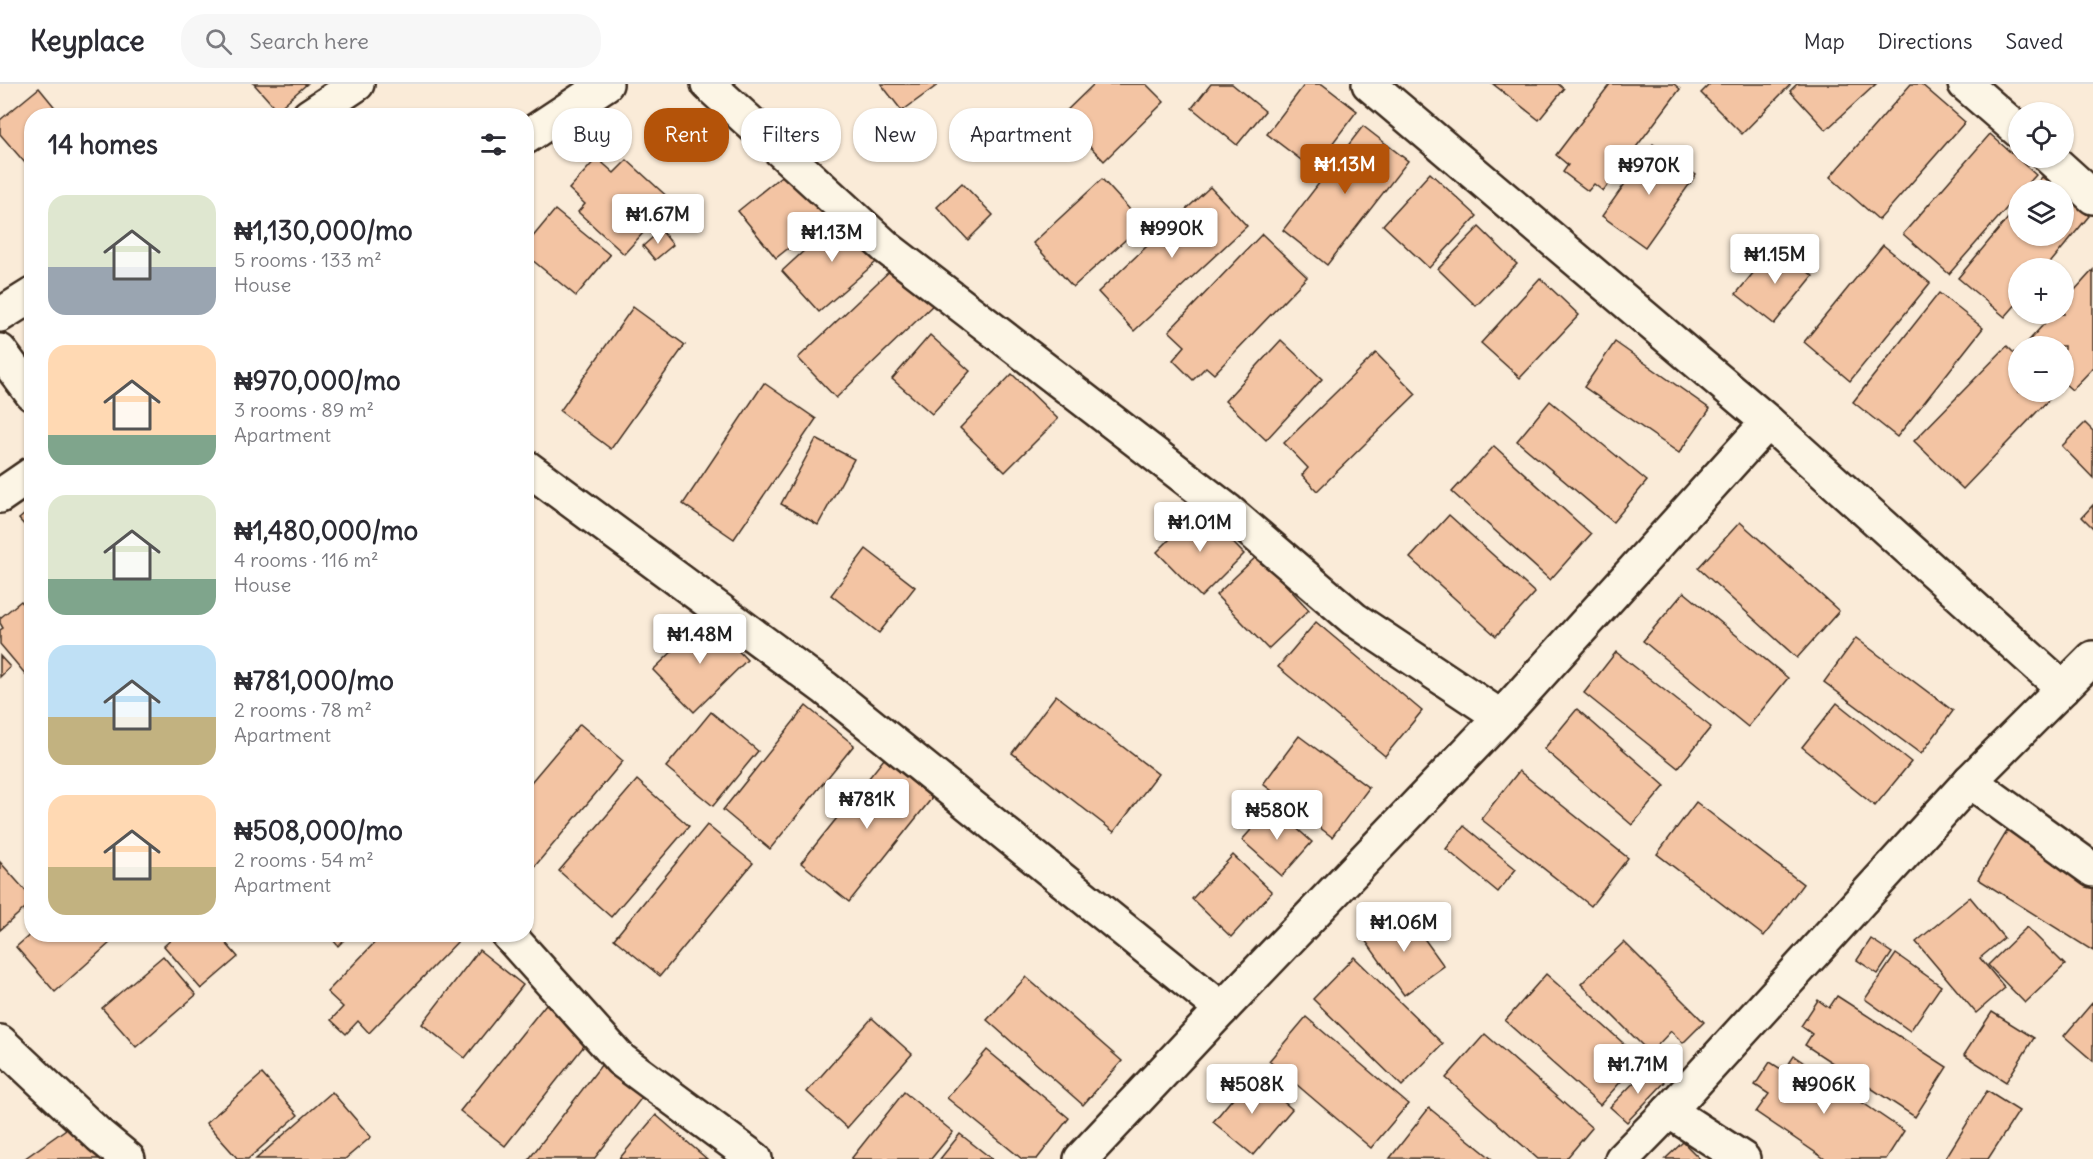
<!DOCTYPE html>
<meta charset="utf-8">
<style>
body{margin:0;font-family:Delius,sans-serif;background:#f7f7f7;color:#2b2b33;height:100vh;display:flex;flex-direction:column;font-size:22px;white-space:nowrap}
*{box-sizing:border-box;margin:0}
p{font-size:20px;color:#7c7c81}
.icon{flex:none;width:33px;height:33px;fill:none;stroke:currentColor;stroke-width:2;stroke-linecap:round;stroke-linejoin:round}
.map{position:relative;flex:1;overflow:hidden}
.details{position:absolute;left:24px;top:24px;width:510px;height:834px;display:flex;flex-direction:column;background:#fff;border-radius:24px;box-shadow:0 2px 4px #0004}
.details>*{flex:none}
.banner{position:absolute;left:552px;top:24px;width:570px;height:54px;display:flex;gap:12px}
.tools{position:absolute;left:2008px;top:18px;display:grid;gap:12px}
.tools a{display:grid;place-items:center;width:66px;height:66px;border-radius:50%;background:#fff;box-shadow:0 2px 4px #0004;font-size:30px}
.price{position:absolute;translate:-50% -51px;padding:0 14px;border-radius:6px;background:#fff;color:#222;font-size:20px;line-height:39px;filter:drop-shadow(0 2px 3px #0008)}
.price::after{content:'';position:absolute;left:50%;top:36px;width:18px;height:14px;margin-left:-9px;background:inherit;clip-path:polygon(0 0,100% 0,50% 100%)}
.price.current{background:#b45309;color:#fff}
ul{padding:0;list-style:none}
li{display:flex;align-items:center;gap:18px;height:150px;padding:0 24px}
li span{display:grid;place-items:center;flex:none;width:168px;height:120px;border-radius:18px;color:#555}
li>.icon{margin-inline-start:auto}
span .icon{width:72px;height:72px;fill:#fffc;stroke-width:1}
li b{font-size:26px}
h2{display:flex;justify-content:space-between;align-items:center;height:72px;padding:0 24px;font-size:26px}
.pill{padding:0 21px;border-radius:24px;background:#fff;box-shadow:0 2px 4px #0004;font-size:21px;line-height:54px}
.pill.current{background:#b45309;color:#fff}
header{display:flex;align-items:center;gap:36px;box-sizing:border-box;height:84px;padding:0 30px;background:#fff;border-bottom:2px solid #e1e1e2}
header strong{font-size:28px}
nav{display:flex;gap:33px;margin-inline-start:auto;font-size:21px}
.search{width:420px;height:54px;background:#f7f7f7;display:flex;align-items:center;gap:15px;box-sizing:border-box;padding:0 21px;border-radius:24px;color:#7c7c81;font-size:22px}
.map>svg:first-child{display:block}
</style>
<header>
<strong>Keyplace</strong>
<div class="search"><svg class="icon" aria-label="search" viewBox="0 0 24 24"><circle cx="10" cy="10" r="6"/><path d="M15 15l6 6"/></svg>Search here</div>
<nav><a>Map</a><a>Directions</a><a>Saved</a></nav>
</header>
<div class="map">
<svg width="2093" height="1075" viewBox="0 0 2093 1075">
<rect width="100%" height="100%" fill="#faebd8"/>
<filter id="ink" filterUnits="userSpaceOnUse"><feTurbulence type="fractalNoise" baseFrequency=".0167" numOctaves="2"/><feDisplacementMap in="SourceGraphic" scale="12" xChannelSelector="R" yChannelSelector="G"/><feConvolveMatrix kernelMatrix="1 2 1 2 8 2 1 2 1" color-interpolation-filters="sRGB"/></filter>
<g filter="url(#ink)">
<g fill="#f3c4a3" stroke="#3b2a1e" stroke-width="1.5">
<path d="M254,0H307L277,26Z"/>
<path d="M881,0H939L902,27Z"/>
<path d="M1094,0H1146L1164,18L1104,77L1061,32Z"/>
<path d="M1211,0H1232L1265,27L1237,61L1192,24Z"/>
<path d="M1305,0H1322L1357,27L1313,85L1267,50Z"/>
<path d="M1493,0H1558L1564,5L1539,36Z"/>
<path d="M1610,0H1674L1680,5L1603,107L1594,100L1588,107L1563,88L1568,81L1556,71Z"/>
<path d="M1710,0H1791L1742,50L1701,9Z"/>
<path d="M1797,0H1876L1826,46L1790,7Z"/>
<path d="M1911,0H1921L1965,38L1879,136L1830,93Z"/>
<path d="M39,4L62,32H32V87L0,50V36Z"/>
<path d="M1363,42L1408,77L1327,181L1283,146Z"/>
<path d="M1990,50L2036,91L2022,106H2019V110L1949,190L1903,150Z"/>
<path d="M1653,60L1696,91L1645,163L1602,132Z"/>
<path d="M597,74L614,89L627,76L672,117L624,170L578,128L585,120L569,105Z"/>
<path d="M790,85L829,132L776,174L738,127Z"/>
<path d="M1430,89L1477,132L1429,184L1383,141Z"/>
<path d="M2042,93L2058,106H2031Z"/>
<path d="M1102,95L1143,140L1073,203L1033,159Z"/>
<path d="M962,99L993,131L968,156L937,123Z"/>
<path d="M1210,103L1247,142L1134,247L1098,208Z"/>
<path d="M2064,112L2089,132L2046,184H2019V217L2005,233L1958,194L2019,121V152H2064Z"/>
<path d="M555,126L610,171L576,212L526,171V161Z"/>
<path d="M845,130L883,172L819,228L782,187L807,164L803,160L815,149L818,153Z"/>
<path d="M1479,143L1517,180L1476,222L1438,185Z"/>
<path d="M661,146L673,161L655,176L643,162Z"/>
<path d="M1262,150L1307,193L1214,290L1206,283L1193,296L1173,276L1185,262L1169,247Z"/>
<path d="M1776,161L1813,192L1774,240L1736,210Z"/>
<path d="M1883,161L1930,199L1850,297L1804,258Z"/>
<path d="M898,179L935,219L836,314L798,274Z"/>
<path d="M2093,186V284L2072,306L2064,299V262H2024L2053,230H2064V218Z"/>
<path d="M1540,194L1579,231L1520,294L1481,259Z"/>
<path d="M1939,209L1983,244L1897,353L1853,318Z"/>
<path d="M633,223L685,261L611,365L560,327Z"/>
<path d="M930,251L970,287L932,330L892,295Z"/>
<path d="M1281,256L1322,295L1266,356L1225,317Z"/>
<path d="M1615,258L1710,325L1679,369L1584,303Z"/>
<path d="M2007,262L2019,274V308H2054L2055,309L1963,405L1914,357Z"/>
<path d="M1376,269L1416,310L1317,407L1302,391L1308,384L1284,359Z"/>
<path d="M1012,290L1058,335L1005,388L960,344Z"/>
<path d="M764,299L816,335L734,455L683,420Z"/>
<path d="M1550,317L1647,397L1613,438L1517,357Z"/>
<path d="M2085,339L2093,347V394L2062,362Z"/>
<path d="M816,355L854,375L818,441L781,420Z"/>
<path d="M1494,362L1591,450L1550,496L1452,408Z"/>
<path d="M2093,421V444L2082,433Z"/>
<path d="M32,424V450L19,435Z"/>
<path d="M1200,425L1244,470L1201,513L1157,468Z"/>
<path d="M1449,431L1535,509L1496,552L1410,474Z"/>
<path d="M1740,438L1839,527L1797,574L1698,484Z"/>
<path d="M866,465L915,503L879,549L831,511Z"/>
<path d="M1258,471L1309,526L1268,565L1216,511Z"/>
<path d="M1684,508L1788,594L1748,643L1643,557Z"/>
<path d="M21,517L27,524L32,521V598L0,560V546L3,544L0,539V534Z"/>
<path d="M707,534L747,576L694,628L653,586Z"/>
<path d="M1316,538L1422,627L1385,672L1278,583Z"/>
<path d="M1856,554L1953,627L1921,670L1824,598Z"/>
<path d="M1616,568L1711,643L1678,684L1584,609Z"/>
<path d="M0,572L10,583L0,593Z"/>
<path d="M1056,611L1158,690L1114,748L1012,669Z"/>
<path d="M1837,619L1911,678L1875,722L1802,663Z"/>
<path d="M806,622L854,661L770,765L723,726Z"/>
<path d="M1577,625L1665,702L1632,741L1544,665Z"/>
<path d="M711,628L758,667L713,722L666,683Z"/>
<path d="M580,640L623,677L530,788L526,784V704Z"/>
<path d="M1299,652L1369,704L1332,753L1263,700Z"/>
<path d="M884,675L932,714L849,818L801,779Z"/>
<path d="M1519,687L1628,774L1591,822L1481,735Z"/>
<path d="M637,696L689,742L611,833L559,787Z"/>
<path d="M1696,718L1803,800L1764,852L1657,770Z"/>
<path d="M1272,722L1312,758L1282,792L1242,756Z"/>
<path d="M707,741L753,779L660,892L614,855Z"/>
<path d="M1464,742L1516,785L1498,808L1446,765Z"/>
<path d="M2009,744L2093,797V867L1978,795Z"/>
<path d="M1233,771L1272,808L1231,853L1192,815Z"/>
<path d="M0,778L32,814V818L0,846Z"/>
<path d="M1970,813L2004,854L1980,874L2005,904L1976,929L1916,858Z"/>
<path d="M1405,828L1444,882L1404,911L1365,856Z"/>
<path d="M2027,843L2065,881L2025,919L1988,881Z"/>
<path d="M32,849V850H120L55,908L16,863Z"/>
<path d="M177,850H218L238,873L201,905L164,862Z"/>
<path d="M328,850H350L338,862Z"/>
<path d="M383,850L464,851L369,949L358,937L346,950L331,936L343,923L327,908Z"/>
<path d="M1871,855L1892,869L1878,890L1857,876Z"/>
<path d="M1624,858L1704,938L1683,959L1671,947L1650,969L1581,900Z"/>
<path d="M479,866L523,901L465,974L422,940Z"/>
<path d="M1896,870L1941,902L1910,947L1865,915Z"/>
<path d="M163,872L196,911L136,963L102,924Z"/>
<path d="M1354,873L1443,960L1402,1002L1313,915Z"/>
<path d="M1546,890L1641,975L1600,1021L1505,937Z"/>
<path d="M1026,893L1122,977L1083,1021L987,936Z"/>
<path d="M1837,912L1947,983L1915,1033L1805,961L1812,950L1801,942L1818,916L1829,924Z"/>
<path d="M2093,918V977L2064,952Z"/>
<path d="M546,920L561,932L595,948L505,1062L460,1027Z"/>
<path d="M1992,928L2034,954L2006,998L1964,971Z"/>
<path d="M1306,933L1408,1020L1371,1064L1269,977Z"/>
<path d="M872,934L912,970L847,1044L807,1008Z"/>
<path d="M1485,950L1592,1044L1566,1075H1538L1446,994Z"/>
<path d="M987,966L1069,1034L1037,1075H1022L947,1014Z"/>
<path d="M1794,972L1904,1047L1886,1075H1825L1756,1028L1769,1010L1755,1001L1770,978L1784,987Z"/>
<path d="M602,980L643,1012L594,1075H529Z"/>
<path d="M1649,983L1665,998L1627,1038L1610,1023Z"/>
<path d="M262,990L298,1031L248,1075H238L206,1039Z"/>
<path d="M1252,991L1292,1025L1253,1071L1213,1038Z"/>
<path d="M1987,1007L2019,1027L1988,1075H1945Z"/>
<path d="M332,1008L371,1053L345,1075H256Z"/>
<path d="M904,1008L953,1048L931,1075H851Z"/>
<path d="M1429,1024L1492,1075L1390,1074Z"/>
<path d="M656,1031L707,1075H619Z"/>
<path d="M76,1038L102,1075H24Z"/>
<path d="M960,1050L992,1075H940Z"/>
<path d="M1683,1058L1700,1075H1665Z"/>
</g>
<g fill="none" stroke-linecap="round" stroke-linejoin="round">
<defs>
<g id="minor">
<path d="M708,0L887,164L1227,426L1354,535L1501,633"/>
<path d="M1369,0L1768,338L2063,604"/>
<path d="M1965,0L2019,47"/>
<path d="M309,32L357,0"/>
<path d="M526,53L606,0"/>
<path d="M2050,74L2093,113"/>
<path d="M0,231L32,211"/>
<path d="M0,267L32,310"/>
<path d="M526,383L825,604L1222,925"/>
<path d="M0,412L32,390"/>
<path d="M1970,697L2093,786"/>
<path d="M508,850L621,976L755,1075"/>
<path d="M0,958L100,1052L128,1075"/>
<path d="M1669,1027L1743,1075"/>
<path d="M1081,1075L1222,925L1501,633L1768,338"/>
<path d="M1622,1075L1669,1027L1970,697L2093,574"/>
</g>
</defs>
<use href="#minor" stroke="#3b2a1e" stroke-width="38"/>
<use href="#minor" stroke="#fcf5e5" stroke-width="33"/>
</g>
</g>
</svg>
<div class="tools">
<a><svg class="icon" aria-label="locate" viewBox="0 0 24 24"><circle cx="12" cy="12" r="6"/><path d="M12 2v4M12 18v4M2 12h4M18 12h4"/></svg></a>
<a><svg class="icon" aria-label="layers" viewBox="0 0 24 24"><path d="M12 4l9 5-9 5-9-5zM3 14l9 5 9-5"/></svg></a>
<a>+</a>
<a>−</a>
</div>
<b class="price current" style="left:1345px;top:111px">₦1.13M</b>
<b class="price" style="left:1649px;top:112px">₦970K</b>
<b class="price" style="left:658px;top:161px">₦1.67M</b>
<b class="price" style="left:1172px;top:175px">₦990K</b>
<b class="price" style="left:832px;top:179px">₦1.13M</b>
<b class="price" style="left:1775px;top:201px">₦1.15M</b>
<b class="price" style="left:1200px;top:469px">₦1.01M</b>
<b class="price" style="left:700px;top:581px">₦1.48M</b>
<b class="price" style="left:867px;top:746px">₦781K</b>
<b class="price" style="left:1277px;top:757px">₦580K</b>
<b class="price" style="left:1404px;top:869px">₦1.06M</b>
<b class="price" style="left:1638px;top:1011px">₦1.71M</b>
<b class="price" style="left:1252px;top:1031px">₦508K</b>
<b class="price" style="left:1824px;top:1031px">₦906K</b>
<div class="banner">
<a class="pill">Buy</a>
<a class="pill current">Rent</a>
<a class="pill">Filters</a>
<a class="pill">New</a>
<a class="pill">Apartment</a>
</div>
<section class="details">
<h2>14 homes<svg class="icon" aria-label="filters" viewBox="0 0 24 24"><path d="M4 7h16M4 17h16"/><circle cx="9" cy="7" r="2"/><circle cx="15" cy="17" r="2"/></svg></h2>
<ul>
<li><span style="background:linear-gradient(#dfe7d0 60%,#9aa5b1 0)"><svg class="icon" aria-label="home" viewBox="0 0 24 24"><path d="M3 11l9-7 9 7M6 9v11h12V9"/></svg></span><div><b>₦1,130,000/mo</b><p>5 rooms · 133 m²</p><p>House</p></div></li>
<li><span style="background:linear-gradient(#ffd9b3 75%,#7fa58c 0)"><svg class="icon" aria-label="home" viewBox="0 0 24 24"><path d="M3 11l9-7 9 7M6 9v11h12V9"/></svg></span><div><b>₦970,000/mo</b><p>3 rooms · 89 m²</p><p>Apartment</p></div></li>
<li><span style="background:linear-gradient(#dfe7d0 70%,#7fa58c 0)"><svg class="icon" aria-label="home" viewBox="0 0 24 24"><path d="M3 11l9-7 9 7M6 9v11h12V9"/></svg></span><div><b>₦1,480,000/mo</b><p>4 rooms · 116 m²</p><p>House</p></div></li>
<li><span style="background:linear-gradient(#bfe0f5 60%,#c2b280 0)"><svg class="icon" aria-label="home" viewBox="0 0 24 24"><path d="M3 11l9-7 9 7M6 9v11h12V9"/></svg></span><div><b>₦781,000/mo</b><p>2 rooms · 78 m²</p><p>Apartment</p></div></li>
<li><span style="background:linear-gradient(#ffd9b3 60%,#c2b280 0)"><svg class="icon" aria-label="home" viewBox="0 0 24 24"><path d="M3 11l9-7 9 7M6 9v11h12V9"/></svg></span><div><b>₦508,000/mo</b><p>2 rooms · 54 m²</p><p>Apartment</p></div></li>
</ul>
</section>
</div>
